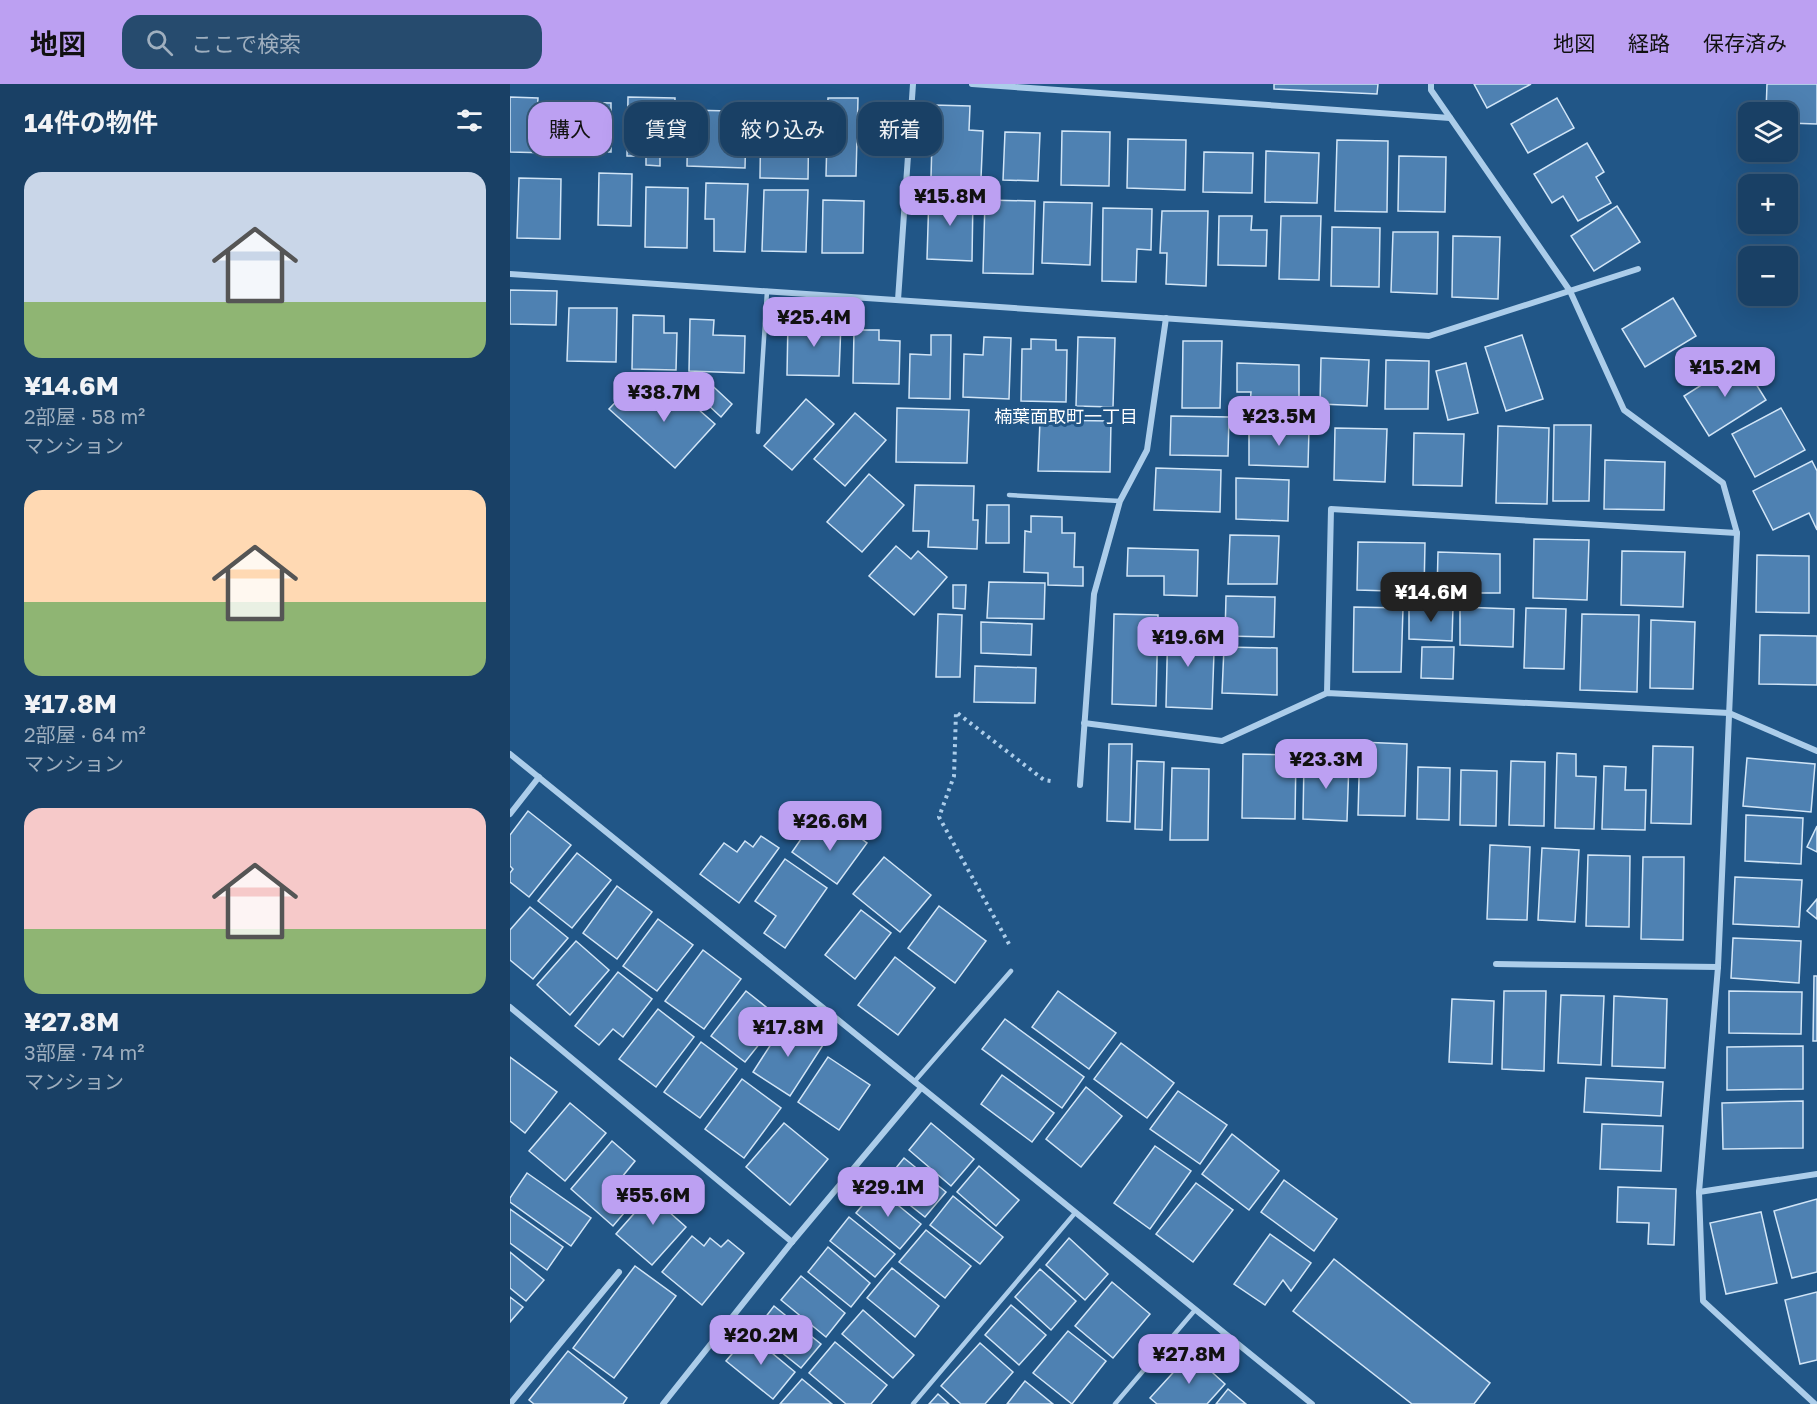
<!DOCTYPE html>
<html lang="ja">
<meta charset="utf-8">
<style>
body{margin:0;font-family:"Golos Text","Noto Sans JP",sans-serif;background:#264b6e;color:#f1f3f6;height:100vh;display:flex;flex-direction:column;font-size:22px;white-space:nowrap}
*{box-sizing:border-box;margin:0}
p{font-size:20px;color:#9fafbf}
.icon{flex:none;width:33px;height:33px;fill:none;stroke:currentColor;stroke-width:2;stroke-linecap:round;stroke-linejoin:round}
.map{position:relative;flex:1;overflow:hidden}
.details{display:flex;flex-direction:column;background:#194065;width:510px}
.details>*{flex:none}
.hud{position:absolute;left:18px;top:18px;width:570px;height:54px;display:flex;gap:12px}
.tools{position:absolute;left:1228px;top:18px;display:grid;gap:12px}
.tools a{display:grid;place-items:center;width:60px;height:60px;border-radius:12px;background:#194065;box-shadow:0 6px 24px #0002,0 0 0 2px #375979;font-size:30px}
.price{position:absolute;translate:-50% -51px;padding:0 14px;border-radius:12px;background:#bca0f2;color:#111;font-size:20px;line-height:39px;filter:drop-shadow(0 2px 3px #0008)}
.price::after{content:'';position:absolute;left:50%;top:36px;width:18px;height:14px;margin-left:-9px;background:inherit;clip-path:polygon(0 0,100% 0,50% 100%)}
.price.active{background:#222;color:#fff}
ul{padding:0;list-style:none}
li{display:grid;align-content:center;gap:12px;height:318px;padding:0 24px}
li span{display:grid;place-items:center;height:186px;border-radius:18px;color:#555}
li>.icon{margin-inline-start:auto}
span .icon{width:108px;height:108px;fill:#fffc;stroke-width:1}
li b{font-size:26px}
h2{display:flex;justify-content:space-between;align-items:center;height:72px;padding:0 24px;font-size:26px}
.pill{padding:0 21px;border-radius:18px;background:#194065;box-shadow:0 6px 24px #0002,0 0 0 2px #375979;font-size:21px;line-height:54px}
.pill.active{background:#bca0f2;color:#111}
header{display:flex;align-items:center;gap:36px;box-sizing:border-box;height:84px;padding:0 30px;background:#bca0f2;color:#111}
header strong{font-size:28px}
nav{display:flex;gap:33px;margin-inline-start:auto;font-size:21px}
.search{width:420px;height:54px;background:#264b6e;display:flex;align-items:center;gap:15px;box-sizing:border-box;padding:0 21px;border-radius:18px;color:#9fafbf;font-size:22px}
main{display:flex;flex:1;min-height:0}
.map>svg:first-child{display:block}
</style>
<header>
<strong>地図</strong>
<div class="search"><svg class="icon" aria-label="search" viewBox="0 0 24 24"><circle cx="10" cy="10" r="6"/><path d="M15 15l6 6"/></svg>ここで検索</div>
<nav><a>地図</a><a>経路</a><a>保存済み</a></nav>
</header>
<main>
<section class="details">
<h2>14件の物件<svg class="icon" aria-label="filters" viewBox="0 0 24 24"><path d="M4 7h16M4 17h16"/><circle cx="9" cy="7" r="2"/><circle cx="15" cy="17" r="2"/></svg></h2>
<ul>
<li><span style="background:linear-gradient(#c9d6e8 70%,#8fb573 0)"><svg class="icon" aria-label="home" viewBox="0 0 24 24"><path d="M3 11l9-7 9 7M6 9v11h12V9"/></svg></span><div><b>¥14.6M</b><p>2部屋 · 58 m²</p><p>マンション</p></div></li>
<li><span style="background:linear-gradient(#ffd9b3 60%,#8fb573 0)"><svg class="icon" aria-label="home" viewBox="0 0 24 24"><path d="M3 11l9-7 9 7M6 9v11h12V9"/></svg></span><div><b>¥17.8M</b><p>2部屋 · 64 m²</p><p>マンション</p></div></li>
<li><span style="background:linear-gradient(#f6c9c9 65%,#8fb573 0)"><svg class="icon" aria-label="home" viewBox="0 0 24 24"><path d="M3 11l9-7 9 7M6 9v11h12V9"/></svg></span><div><b>¥27.8M</b><p>3部屋 · 74 m²</p><p>マンション</p></div></li>
</ul>
</section>
<div class="map">
<svg width="1307" height="1320" viewBox="0 0 1307 1320">
<rect width="100%" height="100%" fill="#215687"/>
<g fill="#4e81b2" stroke="#d1e5f7" stroke-width="1.5">
<path d="M764,0H868L867,10L764,5Z"/>
<path d="M964,0H1021L977,24Z"/>
<path d="M1257,0H1307V40L1278,39V28H1256Z"/>
<path d="M0,13L28,14L27,31H41L40,69L0,68Z"/>
<path d="M118,13L165,14L164,73H150V82L136,81V72H117Z"/>
<path d="M318,14H348L346,92H316Z"/>
<path d="M1047,14L1064,44L1018,69L1001,40Z"/>
<path d="M54,18L101,19V68L53,67Z"/>
<path d="M423,21L460,22L459,46L473,47L471,94L421,93Z"/>
<path d="M178,26L220,27V44H236L235,84L177,82Z"/>
<path d="M251,26L299,27L298,95L250,94Z"/>
<path d="M552,47L600,48L599,102L551,101Z"/>
<path d="M495,48L530,49L528,97L493,96Z"/>
<path d="M618,55L676,56L675,106L617,104Z"/>
<path d="M827,56L878,57L877,128L825,127Z"/>
<path d="M1077,59L1094,88L1086,93L1101,119L1068,137L1053,112L1042,119L1024,90Z"/>
<path d="M756,67L809,69L807,119L755,118Z"/>
<path d="M694,68L743,69L742,109L693,108Z"/>
<path d="M889,72L936,73L935,128L888,127Z"/>
<path d="M89,89L122,90L121,142L88,141Z"/>
<path d="M9,94L51,95L50,155L7,154Z"/>
<path d="M196,99L238,100L235,168L204,167V135H195Z"/>
<path d="M136,103L178,104L177,164L135,163Z"/>
<path d="M254,106H298L296,168L252,167Z"/>
<path d="M419,110L463,111L462,177L417,175Z"/>
<path d="M313,116L354,117L353,169H312Z"/>
<path d="M475,116L525,117L523,190L473,189Z"/>
<path d="M534,118L582,119L580,181L532,179Z"/>
<path d="M1107,122L1130,158L1084,187L1061,152Z"/>
<path d="M593,124L642,125L641,166L627,165L626,198L592,197Z"/>
<path d="M652,127H698L696,202L656,200L657,169H650Z"/>
<path d="M709,132H742L741,146H757L756,182L708,181Z"/>
<path d="M771,132H811L809,196L769,195Z"/>
<path d="M822,143L870,144L869,203L821,202Z"/>
<path d="M883,148H928L927,210L881,208Z"/>
<path d="M943,152L990,153L988,215L942,213Z"/>
<path d="M0,206L47,207L46,241L0,240Z"/>
<path d="M1163,214L1186,252L1135,283L1112,245Z"/>
<path d="M59,224H107L106,278L57,277Z"/>
<path d="M123,231L154,232V249H167L166,286L122,285Z"/>
<path d="M180,235L204,236L203,251L235,252L234,289L179,287Z"/>
<path d="M278,236L331,238L329,292L277,291Z"/>
<path d="M344,246H369V256L390,257L389,300L343,299Z"/>
<path d="M421,251H441L440,315L399,314L400,270L421,271Z"/>
<path d="M1012,251L1033,315L996,327L975,263Z"/>
<path d="M474,253L501,254L499,315L453,313L454,270L473,271Z"/>
<path d="M568,253L605,254L603,323L566,322Z"/>
<path d="M521,255L546,256V266H557L556,318L511,317L512,265H521Z"/>
<path d="M673,257H712L710,324H672Z"/>
<path d="M811,274L859,276L857,322L810,320Z"/>
<path d="M876,276L919,277L918,325H875Z"/>
<path d="M1231,276L1256,316L1199,352L1174,312Z"/>
<path d="M727,279L789,281V320L761,319V335L739,334L741,308H727Z"/>
<path d="M956,279L968,329L938,336L926,287Z"/>
<path d="M193,293L222,320L211,333L182,306Z"/>
<path d="M121,302L144,323L162,302L205,340L165,384L99,325Z"/>
<path d="M296,315L324,340L282,386L254,362Z"/>
<path d="M387,324L459,326L457,379L386,378Z"/>
<path d="M1271,324L1295,366L1245,393L1222,350Z"/>
<path d="M345,329L376,356L335,402L304,375Z"/>
<path d="M661,332L719,333L718,372L660,371Z"/>
<path d="M530,336L601,337L600,388L528,387Z"/>
<path d="M1044,341H1081L1079,417H1043Z"/>
<path d="M988,342L1039,344L1037,420L986,419Z"/>
<path d="M739,343L799,345L798,383L739,381Z"/>
<path d="M825,344L877,345L875,398L824,396Z"/>
<path d="M904,349L954,350L952,402L903,401Z"/>
<path d="M1095,376L1155,378L1154,426L1094,425Z"/>
<path d="M1302,377L1307,387V446L1299,429L1263,446L1243,407Z"/>
<path d="M646,384L711,386L710,428L644,426Z"/>
<path d="M359,390L394,421L352,468L317,438Z"/>
<path d="M726,394L779,396L778,437L726,435Z"/>
<path d="M405,401L464,402L463,436H468L467,465L418,463L419,447H403Z"/>
<path d="M477,421H499V459H476Z"/>
<path d="M521,432L552,433V449H565L564,483H573V502L538,501V489L514,488L515,447L521,448Z"/>
<path d="M720,451L769,452L767,500H718Z"/>
<path d="M1024,455L1079,456L1077,516L1023,514Z"/>
<path d="M848,458L915,459L914,508L847,506Z"/>
<path d="M386,462L401,475L408,467L437,493L404,531L359,492Z"/>
<path d="M618,464L688,466L687,512L654,511V492H617Z"/>
<path d="M1112,467L1175,468L1173,523L1111,521Z"/>
<path d="M928,468L990,470V509H927Z"/>
<path d="M1247,471L1299,472V529L1246,528Z"/>
<path d="M479,498L535,499L534,535L477,534Z"/>
<path d="M443,501H456L455,525L443,524Z"/>
<path d="M716,512L765,513L764,553L715,552Z"/>
<path d="M899,521L943,522L942,557L899,555Z"/>
<path d="M844,523L893,524L891,588H843Z"/>
<path d="M950,523L1004,525L1003,563L950,561Z"/>
<path d="M1016,524L1056,525L1054,585L1014,584Z"/>
<path d="M428,530L452,531L450,593H426Z"/>
<path d="M604,530L648,531L646,622L602,620Z"/>
<path d="M1072,530L1129,531L1127,608L1070,606Z"/>
<path d="M658,536L688,537L687,568H704L702,625L656,623Z"/>
<path d="M1141,536L1185,538L1183,605L1140,604Z"/>
<path d="M471,538L522,540L521,571L471,569Z"/>
<path d="M1250,551L1307,552V601L1249,600Z"/>
<path d="M714,563L767,564V611L712,609Z"/>
<path d="M912,563H944L943,595L911,594Z"/>
<path d="M465,582L526,584L525,619L464,618Z"/>
<path d="M850,658L897,660L895,732L848,731Z"/>
<path d="M599,660H622L620,738L597,737Z"/>
<path d="M1143,662L1183,663L1181,740L1141,739Z"/>
<path d="M1047,669L1066,670V692L1086,693L1084,745L1045,744Z"/>
<path d="M733,670L786,671L785,735L732,734Z"/>
<path d="M1237,674L1305,680L1301,728L1233,722Z"/>
<path d="M794,676L839,677L837,737L793,735Z"/>
<path d="M627,677L654,678L652,746L625,745Z"/>
<path d="M1001,677L1035,678L1034,742L999,741Z"/>
<path d="M1094,682L1116,683L1115,706H1136L1135,746L1092,745Z"/>
<path d="M908,683L940,684L939,736L907,735Z"/>
<path d="M662,684L699,685L698,756H660Z"/>
<path d="M951,686L987,687L986,742L950,741Z"/>
<path d="M18,727L61,761L19,813L0,798V789L3,785L0,782V751Z"/>
<path d="M1236,731L1293,734L1291,780L1235,777Z"/>
<path d="M1307,742V768L1297,763Z"/>
<path d="M337,744L357,759L327,800L282,768L298,745L311,754L318,745L329,753Z"/>
<path d="M251,752L269,764L229,819L190,790L214,759L227,768L235,757L243,763Z"/>
<path d="M980,761L1020,763L1017,836L977,835Z"/>
<path d="M1032,764L1069,766L1065,838L1028,836Z"/>
<path d="M67,769L101,796L62,844L28,817Z"/>
<path d="M1078,771L1120,772L1119,843L1076,842Z"/>
<path d="M374,773L421,811L390,848L343,810Z"/>
<path d="M1133,773H1174L1173,856L1131,855Z"/>
<path d="M275,775L317,804L275,864L254,849L266,832L245,817Z"/>
<path d="M1225,793L1292,796L1289,843L1223,840Z"/>
<path d="M107,802L142,828L107,875L73,849Z"/>
<path d="M1307,815V835L1297,827Z"/>
<path d="M429,822L476,857L445,899L398,864Z"/>
<path d="M20,823L58,854L23,895L0,876V846Z"/>
<path d="M351,826L381,849L345,895L315,871Z"/>
<path d="M148,835L183,861L147,907L113,882Z"/>
<path d="M1223,854L1291,857L1289,899L1221,894Z"/>
<path d="M66,857L99,886L60,931L27,901Z"/>
<path d="M193,866L231,895L194,945L155,917Z"/>
<path d="M385,873L425,904L388,951L348,921Z"/>
<path d="M108,888L142,915L113,953L103,945L89,961L65,942Z"/>
<path d="M1304,892H1307V957H1303Z"/>
<path d="M236,907L270,934L235,978L201,952Z"/>
<path d="M548,907L606,949L579,985L522,943Z"/>
<path d="M994,907H1036L1034,987L992,985Z"/>
<path d="M1219,907L1292,908L1291,950L1219,949Z"/>
<path d="M1051,911L1094,912L1091,981L1048,979Z"/>
<path d="M1104,912L1157,915L1155,984L1102,982Z"/>
<path d="M942,915L984,917L982,980L939,978Z"/>
<path d="M148,925L184,953L146,1003L109,975Z"/>
<path d="M495,935L574,993L552,1024L472,965Z"/>
<path d="M276,937L313,961L280,1012L243,988Z"/>
<path d="M191,958L227,985L190,1034L154,1008Z"/>
<path d="M611,959L664,999L637,1034L584,995Z"/>
<path d="M1293,962V1005L1217,1006V963Z"/>
<path d="M0,973L47,1008L15,1049L0,1037Z"/>
<path d="M318,973L360,1001L329,1046L288,1018Z"/>
<path d="M492,991L544,1029L522,1058L471,1020Z"/>
<path d="M1076,994L1153,998L1151,1032L1074,1028Z"/>
<path d="M232,995L271,1024L234,1074L195,1045Z"/>
<path d="M576,1003L612,1032L571,1083L536,1055Z"/>
<path d="M668,1007L717,1041L690,1080L640,1045Z"/>
<path d="M1293,1017V1064L1213,1065L1212,1019Z"/>
<path d="M60,1019L96,1049L55,1097L19,1067Z"/>
<path d="M274,1039L318,1075L280,1121L236,1083Z"/>
<path d="M421,1039L464,1075L441,1102L399,1066Z"/>
<path d="M1092,1040L1153,1042L1151,1087L1090,1085Z"/>
<path d="M722,1050L769,1087L739,1126L692,1090Z"/>
<path d="M102,1057L125,1077L112,1093L131,1109L103,1142L61,1105Z"/>
<path d="M645,1062L681,1087L640,1145L604,1119Z"/>
<path d="M394,1074L436,1108L415,1133L373,1100Z"/>
<path d="M469,1082L509,1116L486,1142L447,1108Z"/>
<path d="M17,1089L81,1134L61,1162L0,1118V1114Z"/>
<path d="M774,1096L827,1135L804,1167L751,1128Z"/>
<path d="M151,1099L169,1115L158,1127L176,1143L142,1181L106,1150Z"/>
<path d="M686,1099L723,1126L683,1178L646,1150Z"/>
<path d="M1108,1103L1166,1105L1164,1161L1138,1160L1139,1139L1107,1138Z"/>
<path d="M367,1104L411,1140L390,1165L346,1129Z"/>
<path d="M443,1112L493,1153L470,1180L420,1141Z"/>
<path d="M1307,1115V1188L1282,1194L1264,1127Z"/>
<path d="M0,1125L53,1163L37,1186L0,1159Z"/>
<path d="M1251,1128L1267,1199L1216,1210L1200,1139Z"/>
<path d="M339,1133L385,1170L365,1193L320,1157Z"/>
<path d="M416,1146L461,1182L435,1214L389,1178Z"/>
<path d="M760,1150L801,1179L781,1207L773,1196L755,1221L724,1200Z"/>
<path d="M182,1152L194,1162L200,1154L211,1163L218,1156L234,1169L192,1221L152,1188Z"/>
<path d="M559,1154L598,1190L575,1216L536,1181Z"/>
<path d="M318,1163L360,1199L341,1223L298,1188Z"/>
<path d="M0,1168L34,1196L16,1217L0,1204Z"/>
<path d="M824,1175L980,1299L964,1320H902L783,1227Z"/>
<path d="M125,1182L166,1212L104,1294L63,1264Z"/>
<path d="M382,1184L429,1222L405,1253L357,1214Z"/>
<path d="M530,1185L566,1217L541,1246L505,1213Z"/>
<path d="M291,1192L335,1229L316,1253L271,1216Z"/>
<path d="M602,1198L640,1230L603,1274L565,1242Z"/>
<path d="M1307,1208V1276L1290,1280L1275,1216Z"/>
<path d="M0,1213L13,1223L0,1238Z"/>
<path d="M501,1221L536,1251L509,1281L475,1251Z"/>
<path d="M264,1222L311,1260L291,1284L245,1247Z"/>
<path d="M353,1226L404,1271L383,1294L332,1250Z"/>
<path d="M558,1247L596,1277L562,1320L523,1289Z"/>
<path d="M239,1250L285,1288L263,1315L216,1277Z"/>
<path d="M325,1258L377,1301L361,1320H336L299,1289Z"/>
<path d="M470,1259L503,1288L475,1320H451L431,1302Z"/>
<path d="M58,1267L117,1314L113,1320H24L19,1316Z"/>
<path d="M681,1269L715,1300L697,1320H647L640,1314Z"/>
<path d="M292,1295L322,1320H270Z"/>
<path d="M515,1297L543,1320H497Z"/>
<path d="M718,1305L736,1320H706Z"/>
<path d="M428,1310L439,1320H419Z"/>
</g>
<g fill="none" stroke-linecap="round" stroke-linejoin="round">
<path stroke="#accdea" stroke-width="4" stroke-dasharray="3 4.5" stroke-linecap="butt" d="M499,860L429,733L444,692L446,628L534,696L541,697"/>
<g stroke="#accdea" stroke-width="4.5">
<path d="M248,348L257,207"/>
<path d="M499,411L610,417"/>
<path d="M404,998L501,887"/>
<path d="M403,1320L565,1129"/>
<path d="M605,1320L685,1226"/>
</g>
<g stroke="#accdea" stroke-width="6">
<path d="M462,0L940,34"/>
<path d="M921,0V6L1060,207L1114,326L1213,399L1227,449L1208,883L1189,1108L1193,1217L1305,1320"/>
<path d="M0,190L919,252L1128,185"/>
<path d="M388,216L403,0"/>
<path d="M817,609L821,425L1227,449"/>
<path d="M574,639L712,657L817,609L1219,629L1307,667"/>
<path d="M0,670L802,1320"/>
<path d="M570,701L584,510L610,417L637,366L656,234"/>
<path d="M0,730L29,693"/>
<path d="M986,880L1208,883"/>
<path d="M0,923L282,1158"/>
<path d="M1189,1108L1307,1090"/>
<path d="M0,1320L109,1188"/>
<path d="M153,1320L282,1158L411,1004"/>
</g>
</g>
<g text-anchor="middle" stroke-width="6" stroke-linejoin="round" paint-order="stroke">
<g font-size="18" fill="#fff" stroke="#215687">
<text x="556" y="339">楠葉面取町一丁目</text>
</g>
</g>
</svg>
<div class="tools">
<a><svg class="icon" aria-label="layers" viewBox="0 0 24 24"><path d="M12 4l9 5-9 5-9-5zM3 14l9 5 9-5"/></svg></a>
<a>+</a>
<a>−</a>
</div>
<b class="price" style="left:440px;top:143px">¥15.8M</b>
<b class="price" style="left:304px;top:264px">¥25.4M</b>
<b class="price" style="left:1215px;top:314px">¥15.2M</b>
<b class="price" style="left:154px;top:339px">¥38.7M</b>
<b class="price" style="left:769px;top:363px">¥23.5M</b>
<b class="price active" style="left:921px;top:539px">¥14.6M</b>
<b class="price" style="left:678px;top:584px">¥19.6M</b>
<b class="price" style="left:816px;top:706px">¥23.3M</b>
<b class="price" style="left:320px;top:768px">¥26.6M</b>
<b class="price" style="left:278px;top:974px">¥17.8M</b>
<b class="price" style="left:378px;top:1134px">¥29.1M</b>
<b class="price" style="left:143px;top:1142px">¥55.6M</b>
<b class="price" style="left:251px;top:1282px">¥20.2M</b>
<b class="price" style="left:679px;top:1301px">¥27.8M</b>
<div class="hud">
<a class="pill active">購入</a>
<a class="pill">賃貸</a>
<a class="pill">絞り込み</a>
<a class="pill">新着</a>
</div>
</div>
</main>
